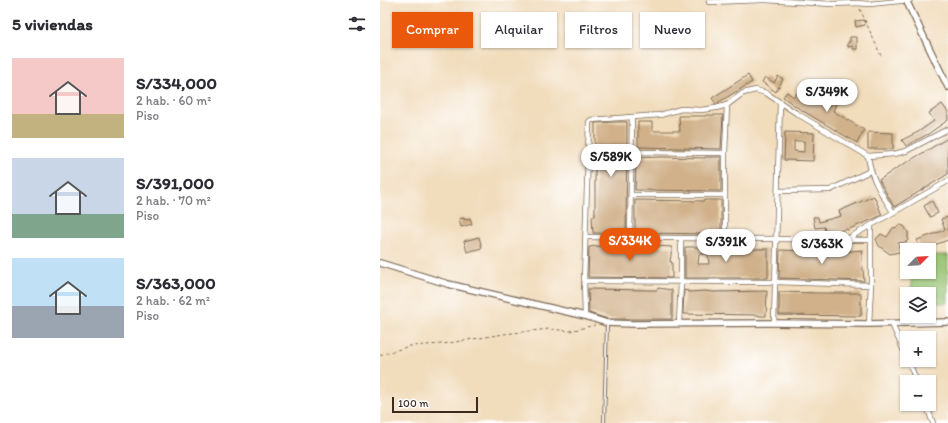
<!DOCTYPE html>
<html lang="es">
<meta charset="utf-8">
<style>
body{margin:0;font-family:Itim,sans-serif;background:#f7f7f7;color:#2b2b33;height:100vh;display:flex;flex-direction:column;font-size:15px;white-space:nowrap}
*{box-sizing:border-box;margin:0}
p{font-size:13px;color:#7c7c81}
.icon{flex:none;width:22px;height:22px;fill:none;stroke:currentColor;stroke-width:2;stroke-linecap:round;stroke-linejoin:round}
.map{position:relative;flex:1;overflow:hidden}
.sheet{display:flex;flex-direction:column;background:#fff;width:380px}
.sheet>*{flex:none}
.top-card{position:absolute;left:12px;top:12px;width:380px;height:36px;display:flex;gap:8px}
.needle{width:26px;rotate:66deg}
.buttons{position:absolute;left:520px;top:243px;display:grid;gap:8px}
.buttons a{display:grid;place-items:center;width:36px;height:36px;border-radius:0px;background:#fff;box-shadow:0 1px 3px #0004;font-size:20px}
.scale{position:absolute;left:12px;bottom:10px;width:86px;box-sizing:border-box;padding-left:4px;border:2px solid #3b2a1e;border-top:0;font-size:11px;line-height:14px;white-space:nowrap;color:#3b2a1e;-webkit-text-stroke:3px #fff;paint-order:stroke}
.price{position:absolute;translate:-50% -34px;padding:0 9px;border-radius:14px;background:#fff;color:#222;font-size:13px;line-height:26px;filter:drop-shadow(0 1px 2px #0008)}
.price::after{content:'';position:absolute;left:50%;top:24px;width:12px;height:9px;margin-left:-6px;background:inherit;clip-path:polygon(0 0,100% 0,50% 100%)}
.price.on{background:#ea580c;color:#fff}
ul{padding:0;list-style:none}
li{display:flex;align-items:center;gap:12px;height:100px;padding:0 12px}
li span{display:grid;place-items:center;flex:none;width:112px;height:80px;border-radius:0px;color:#555}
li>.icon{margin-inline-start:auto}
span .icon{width:48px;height:48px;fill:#fffc;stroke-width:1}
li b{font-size:17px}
h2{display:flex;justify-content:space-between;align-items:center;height:48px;padding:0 12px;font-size:17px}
.pill{padding:0 14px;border-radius:0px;background:#fff;box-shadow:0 1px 3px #0004;font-size:14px;line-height:36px}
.pill.on{background:#ea580c;color:#fff}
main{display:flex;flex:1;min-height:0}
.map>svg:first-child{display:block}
</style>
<main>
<section class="sheet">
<h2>5 viviendas<svg class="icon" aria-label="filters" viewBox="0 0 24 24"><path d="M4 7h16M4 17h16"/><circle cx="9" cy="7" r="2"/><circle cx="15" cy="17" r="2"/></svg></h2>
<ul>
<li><span style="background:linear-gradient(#f6c9c9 70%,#c2b280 0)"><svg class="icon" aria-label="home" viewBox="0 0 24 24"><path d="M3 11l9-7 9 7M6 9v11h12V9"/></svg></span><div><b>S/334,000</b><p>2 hab. · 60 m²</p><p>Piso</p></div></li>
<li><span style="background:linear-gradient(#c9d6e8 70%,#7fa58c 0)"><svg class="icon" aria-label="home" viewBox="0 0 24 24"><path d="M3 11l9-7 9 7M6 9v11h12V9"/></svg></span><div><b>S/391,000</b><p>2 hab. · 70 m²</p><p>Piso</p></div></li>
<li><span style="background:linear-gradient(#bfe0f5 60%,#9aa5b1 0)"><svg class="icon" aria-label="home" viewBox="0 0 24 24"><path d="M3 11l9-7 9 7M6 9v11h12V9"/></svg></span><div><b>S/363,000</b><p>2 hab. · 62 m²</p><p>Piso</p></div></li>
</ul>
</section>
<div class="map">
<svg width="568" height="423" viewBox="0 0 568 423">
<rect width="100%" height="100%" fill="#fff"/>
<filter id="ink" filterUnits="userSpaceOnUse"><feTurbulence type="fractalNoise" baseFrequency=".025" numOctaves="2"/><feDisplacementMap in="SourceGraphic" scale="8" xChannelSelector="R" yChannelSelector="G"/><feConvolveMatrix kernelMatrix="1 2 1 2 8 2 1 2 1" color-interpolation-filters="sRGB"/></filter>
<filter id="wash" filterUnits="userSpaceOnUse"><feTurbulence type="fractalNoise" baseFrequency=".012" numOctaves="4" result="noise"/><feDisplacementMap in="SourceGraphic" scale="16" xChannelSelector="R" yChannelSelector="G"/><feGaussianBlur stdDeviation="0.9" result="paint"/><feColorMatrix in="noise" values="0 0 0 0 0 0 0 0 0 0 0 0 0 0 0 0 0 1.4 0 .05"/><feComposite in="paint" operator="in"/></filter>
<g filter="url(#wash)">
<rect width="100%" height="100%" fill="#f1dcbb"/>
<path fill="#95c16f" stroke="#687646" d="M549,255H568V303H549V294H532L531,272H549Z"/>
<g id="blocks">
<g fill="#d0b18a" fill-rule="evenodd">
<path d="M484,20L485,25L476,27L475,21Z"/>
<path d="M470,37H477V49H473V46L468,47V42H470Z"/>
<path d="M368,75L372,82L336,104L332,98Z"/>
<path d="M398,76L403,79L396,92L382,82L385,77L394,83Z"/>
<path d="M462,86L471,90L466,100L459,97L453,111L484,130L477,143L418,108L403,97L407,92L414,97L419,90L448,109L455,93L458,95Z"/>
<path d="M562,104L568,112V120L548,134L526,146L522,140L538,132L554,121L549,113Z"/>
<path d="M326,115H343L341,149L258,147V122H272V131H300L299,116H326Z"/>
<path d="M233,122H247L246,233H213L212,216H215V123Z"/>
<path d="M405,132L434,133L433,161L404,160ZM414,141H424V152L414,151Z"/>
<path d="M488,132L513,133V149H488Z"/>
<path d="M568,138V174L514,207L499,180L517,168Z"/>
<path d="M281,157L325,158V157H341V191L255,190L256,158Z"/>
<path d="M494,196L502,215L498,217L467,230V229L446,234L444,227L435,228L433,217H438L439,222L461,216L459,211Z"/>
<path d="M255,200L324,201V200H341V234L255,233Z"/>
<path d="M552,201L558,213L550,217L544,206Z"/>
<path d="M568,217V240L540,250L537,240L565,230L561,219Z"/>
<path d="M84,218L85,220L90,218L92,224L81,227L79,219Z"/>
<path d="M520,225L524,226L528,232V240L526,242L518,243L520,249L519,252L510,254L499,246L496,239L501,234L507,237L513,228L517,227Z"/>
<path d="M99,237L102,248L87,252L84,241Z"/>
<path d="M217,246L232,248L268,247V246H275L292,247L290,262H292V278L208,277L209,247Z"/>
<path d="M305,247H318L327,249L361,248V249H388V278H305ZM319,254H328L329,264H318Z"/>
<path d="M400,250L458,252L483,250L482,258L484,281L399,278Z"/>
<path d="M278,288L292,290V319H228L209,313L208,289L269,290H277Z"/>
<path d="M304,290L308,291V292L325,291L333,292L387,291L386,316H379V315L303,314Z"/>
<path d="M399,292L439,293H481V316L399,315Z"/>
</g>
</g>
</g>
<g filter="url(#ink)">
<use href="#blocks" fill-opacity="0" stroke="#7b6855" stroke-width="1"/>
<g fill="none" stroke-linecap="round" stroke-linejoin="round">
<defs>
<path id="service" d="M224,423L227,324"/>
<g id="minor">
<path d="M385,0L452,4L477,3L489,4L530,0"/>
<path d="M329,2L384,0"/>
<path d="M251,152L345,153"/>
<path d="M488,156L514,154L526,151L568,129"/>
<path d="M398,191L450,190L490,171"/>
<path d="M251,195H345"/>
<path d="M206,237L491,240"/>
<path d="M345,238V153L347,105"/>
<path d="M250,239L252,117"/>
<path d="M467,239L568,181"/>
<path d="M204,281L395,282L491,285"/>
<path d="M205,316L204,281L209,122L211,120L280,115L301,109L321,110L336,108L347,105L363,93L376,90L386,93L416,113L488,156C491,179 501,193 513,212"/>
<path d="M299,323L301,282V238"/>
<path d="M394,323L400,102"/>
<path d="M489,324L491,285V225"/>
<path d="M512,324L527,358"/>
<path d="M528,360L537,382"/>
<path d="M546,404L553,423"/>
</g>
<g id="tertiary">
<path d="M526,0L568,87"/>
<path d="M0,263L68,284L205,316L227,323L253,324L394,323L489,324L568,322"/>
</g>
</defs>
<use href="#service" stroke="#7b6855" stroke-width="4"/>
<use href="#minor" stroke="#7b6855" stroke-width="6"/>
<use href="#tertiary" stroke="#7b6855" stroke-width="8"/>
<g stroke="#7b6855" stroke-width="1" stroke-dasharray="3 3" stroke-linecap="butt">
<path d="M480,9L501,56"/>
<path d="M0,355L30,346L63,344L124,334L169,329L190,331L215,325"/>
</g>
<use href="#service" stroke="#fff" stroke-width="2"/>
<use href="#minor" stroke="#fff" stroke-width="4.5"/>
<use href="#tertiary" stroke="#fff" stroke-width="5.5"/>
</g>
</g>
</svg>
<div class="buttons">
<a><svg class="needle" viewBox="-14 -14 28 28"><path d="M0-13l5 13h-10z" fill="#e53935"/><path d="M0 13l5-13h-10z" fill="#7c7c81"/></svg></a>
<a><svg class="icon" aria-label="layers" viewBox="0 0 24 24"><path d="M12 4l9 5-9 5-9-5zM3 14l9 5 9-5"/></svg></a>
<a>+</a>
<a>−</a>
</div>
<div class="scale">100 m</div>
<b class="price" style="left:447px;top:113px">S/349K</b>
<b class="price" style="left:231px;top:178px">S/589K</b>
<b class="price on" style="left:250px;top:262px">S/334K</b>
<b class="price" style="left:346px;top:263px">S/391K</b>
<b class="price" style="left:442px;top:265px">S/363K</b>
<div class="top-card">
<a class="pill on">Comprar</a>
<a class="pill">Alquilar</a>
<a class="pill">Filtros</a>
<a class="pill">Nuevo</a>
</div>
</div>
</main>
